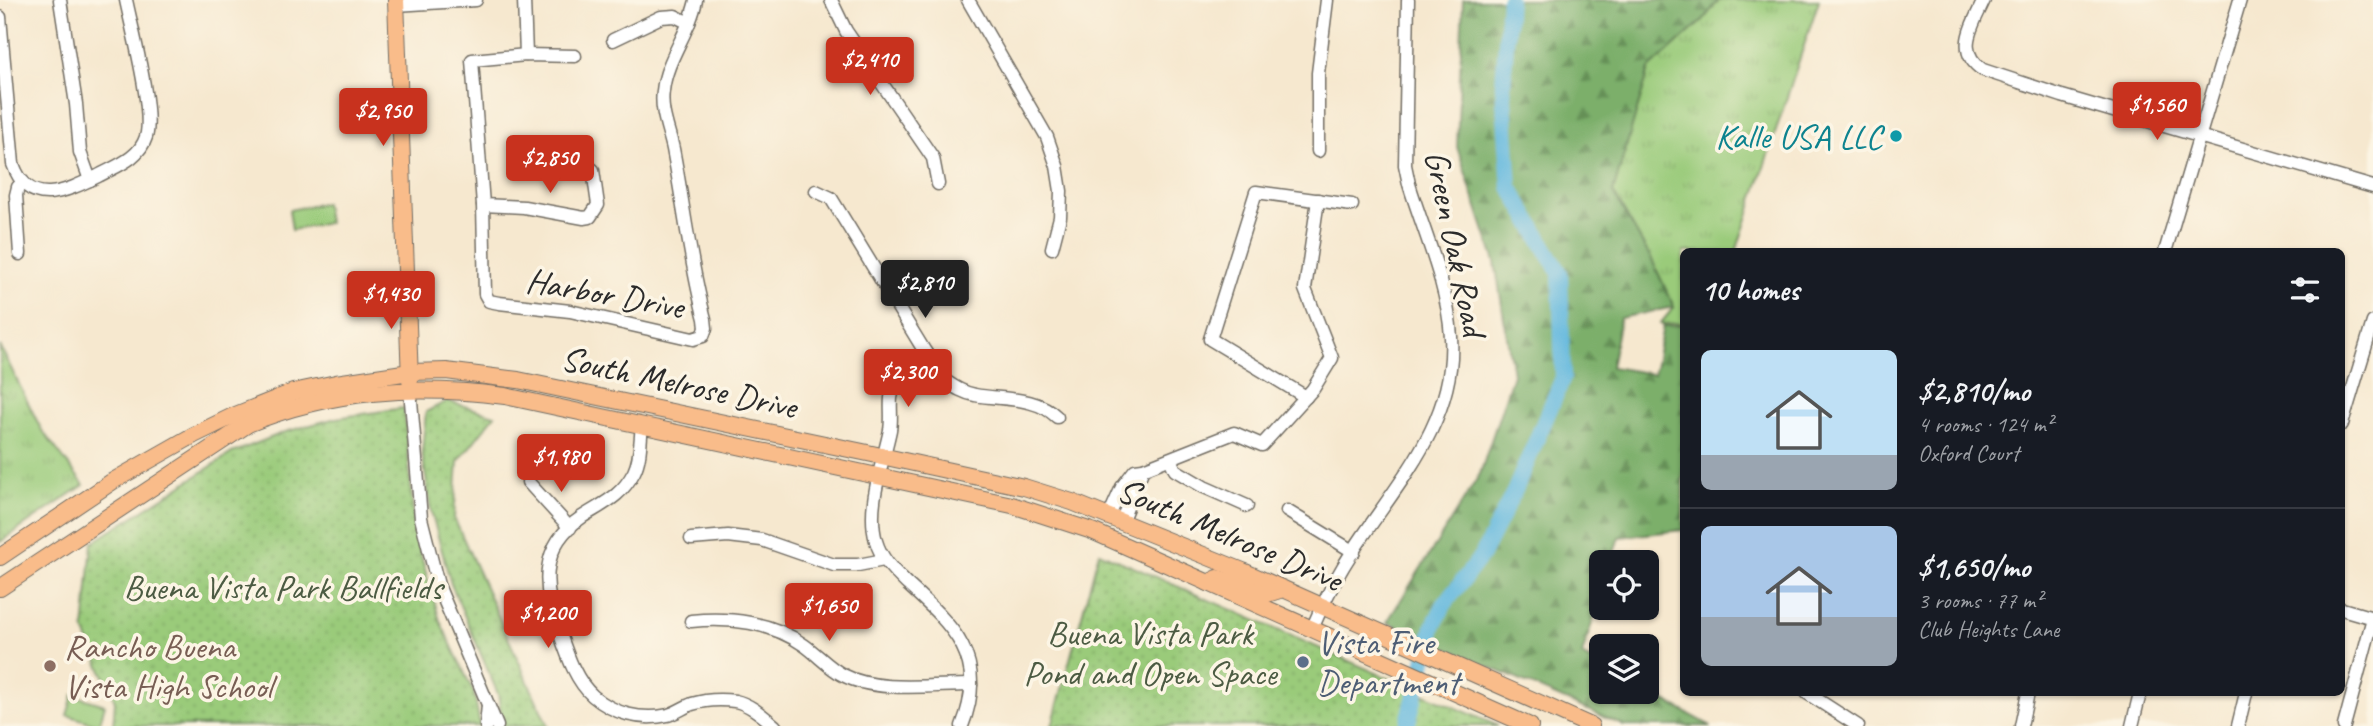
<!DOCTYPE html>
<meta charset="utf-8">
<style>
body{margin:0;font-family:Caveat,sans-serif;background:#242831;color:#f1f3f6;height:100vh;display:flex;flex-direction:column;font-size:26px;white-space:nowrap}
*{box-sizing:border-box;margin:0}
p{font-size:23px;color:#9ea1a6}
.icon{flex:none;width:38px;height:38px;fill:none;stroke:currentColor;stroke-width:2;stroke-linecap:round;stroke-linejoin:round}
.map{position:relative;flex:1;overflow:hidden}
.drawer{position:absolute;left:1680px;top:248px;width:665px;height:448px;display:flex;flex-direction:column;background:#171b24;border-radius:10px;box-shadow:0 2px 5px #0004}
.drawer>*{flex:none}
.controls{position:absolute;left:1589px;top:550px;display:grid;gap:14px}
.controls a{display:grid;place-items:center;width:70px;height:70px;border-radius:10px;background:#171b24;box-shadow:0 2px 5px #0004;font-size:35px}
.price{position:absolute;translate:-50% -60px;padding:0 16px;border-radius:7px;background:#c8321e;color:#fff;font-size:23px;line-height:46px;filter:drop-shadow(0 2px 4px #0008)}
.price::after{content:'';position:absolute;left:50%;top:42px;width:21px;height:16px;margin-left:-10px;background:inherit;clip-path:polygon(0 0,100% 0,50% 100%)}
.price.selected{background:#222;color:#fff}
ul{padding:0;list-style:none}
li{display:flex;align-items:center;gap:21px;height:175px;padding:0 21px}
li+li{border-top:2px solid #363941}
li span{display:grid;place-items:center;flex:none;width:196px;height:140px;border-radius:10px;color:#555}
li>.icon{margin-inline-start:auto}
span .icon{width:84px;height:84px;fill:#fffc;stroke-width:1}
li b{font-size:30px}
h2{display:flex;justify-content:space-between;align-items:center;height:84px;padding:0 21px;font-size:30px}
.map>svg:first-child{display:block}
</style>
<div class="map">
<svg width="2373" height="726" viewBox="0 0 2373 726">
<defs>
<pattern id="grass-tufts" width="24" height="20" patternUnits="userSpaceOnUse" patternTransform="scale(1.75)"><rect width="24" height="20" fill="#9acb7a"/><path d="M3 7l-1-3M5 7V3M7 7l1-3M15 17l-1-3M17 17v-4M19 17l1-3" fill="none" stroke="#85ae6a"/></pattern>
<pattern id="forest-firs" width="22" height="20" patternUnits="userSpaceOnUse" patternTransform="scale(1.75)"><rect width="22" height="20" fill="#7baf6a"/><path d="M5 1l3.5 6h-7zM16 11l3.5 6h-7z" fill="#658f57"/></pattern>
<pattern id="park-dots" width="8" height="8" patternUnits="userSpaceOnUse" patternTransform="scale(1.75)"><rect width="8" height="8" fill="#9acb7a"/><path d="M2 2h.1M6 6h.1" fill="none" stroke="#85ae6a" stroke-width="1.8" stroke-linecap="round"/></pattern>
</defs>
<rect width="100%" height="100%" fill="#fcf5e5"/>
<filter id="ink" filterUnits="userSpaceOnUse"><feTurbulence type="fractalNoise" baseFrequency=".0143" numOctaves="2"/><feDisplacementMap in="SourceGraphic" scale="14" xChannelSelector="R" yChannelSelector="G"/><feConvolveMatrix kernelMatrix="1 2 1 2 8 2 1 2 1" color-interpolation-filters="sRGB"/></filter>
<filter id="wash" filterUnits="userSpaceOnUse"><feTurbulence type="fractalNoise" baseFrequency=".00686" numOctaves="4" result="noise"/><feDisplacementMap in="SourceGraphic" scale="28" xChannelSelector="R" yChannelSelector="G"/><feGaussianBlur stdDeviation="1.57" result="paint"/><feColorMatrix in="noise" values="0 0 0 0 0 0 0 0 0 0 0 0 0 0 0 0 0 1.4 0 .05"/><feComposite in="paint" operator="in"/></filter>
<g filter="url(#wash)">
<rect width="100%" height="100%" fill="#f6e8cf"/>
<g fill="url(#grass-tufts)" stroke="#627b52" stroke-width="2">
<path d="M1719,0H1819L1736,252H1684L1683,323L1660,324L1674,307L1652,260L1612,192L1649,69L1703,20Z"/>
<path d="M0,346L41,429L84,485L0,542Z"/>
</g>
<path fill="url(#forest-firs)" stroke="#536d4a" stroke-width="2" d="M1463,0H1719L1703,20L1649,69L1613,192L1652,260L1674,307L1620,318L1611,367L1654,374L1663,326L1683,325V530L1619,537L1611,562H1601V594L1582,655L1601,666V691H1647L1711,726H1624L1387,622L1480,474L1513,374L1495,262L1457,147Z"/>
<g fill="url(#park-dots)" stroke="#627b52" stroke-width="2">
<path d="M447,401L495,415L458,462L454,518L548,726H503L498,694L451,584L431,511L422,452L426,412Z"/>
<path d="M404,408L415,535L440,621L474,693L480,726H113L115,701L84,630L92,543L232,453L285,432L336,418Z"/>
<path d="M1099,552L1498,726H1052Z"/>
</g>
<g fill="#9acb7a" stroke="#627b52" stroke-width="2">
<path d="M325,203L328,223L292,230L289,210Z"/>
<path d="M73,695L105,705L99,725L67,715Z"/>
</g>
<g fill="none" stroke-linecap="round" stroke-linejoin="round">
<path stroke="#61b7de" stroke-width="16" d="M1407,726L1433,627L1444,605L1482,555L1515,490L1563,378L1560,273L1510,187L1503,86L1509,0"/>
</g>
</g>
<g filter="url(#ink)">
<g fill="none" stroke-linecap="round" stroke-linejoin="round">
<defs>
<g id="minor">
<path d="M60,0L76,104L80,152L90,180"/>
<path d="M524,0L526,55"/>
<path d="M831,0L846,31L933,158L938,184"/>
<path d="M968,0L1047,137L1057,166L1061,191L1060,217L1052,248"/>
<path d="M1984,0C1973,25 1954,51 1983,70L2062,96L2373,187"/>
<path d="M396,5L476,0"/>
<path d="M0,17L13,164C29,210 67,191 98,176C116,166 139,159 146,137C154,112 132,29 126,0"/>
<path d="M613,40L661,17L675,16L689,23"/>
<path d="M575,56L526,55L472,60L483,205L485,294L489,301L499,303L570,311L693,339L703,336L706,328L705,319C690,263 684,206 673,149C669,130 660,111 663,91C666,59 690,32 696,0"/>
<path d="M1318,151V73L1327,0"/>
<path d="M816,191L831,198L941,378C952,385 962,393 975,395C1002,400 1036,396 1057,417"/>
<path d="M483,205L524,207L584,218L590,217L598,205L593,170L574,157"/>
<path d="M2165,252L2240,0"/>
<path d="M20,254L16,195L18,187L23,182"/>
<path d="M926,353C909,362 894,378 891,398C890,408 892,419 890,430C883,464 866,506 876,541C881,559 894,571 907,584C953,626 989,658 962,726"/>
<path d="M410,389L421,518L438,585L497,726"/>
<path d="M1306,397L1210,339L1256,192L1352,205"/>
<path d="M2342,424L2373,322"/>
<path d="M642,425C640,441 641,458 634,472C621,497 604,503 582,517C539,546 542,588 559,631C567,654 575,680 593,696C614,714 641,721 668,715C676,713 684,707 692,704C705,700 721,699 735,701C750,704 763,716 775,726"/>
<path d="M1170,459L1175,470L1204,487L1247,506"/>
<path d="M528,482L570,528"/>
<path d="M1287,511L1354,552"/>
<path d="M1109,516L1122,487L1135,470L1143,469L1234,433L1262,445L1313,389L1332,358L1305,289L1318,200"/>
<path d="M1121,522L1143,469"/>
<path d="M691,539L728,536L762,540L834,565H858L884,560"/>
<path d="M2342,609L2373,618"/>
<path d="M691,621C729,617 772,622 804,645C817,654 829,668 843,675C877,693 932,685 971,685"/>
<path d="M1312,629C1321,608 1331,587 1343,567C1386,494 1457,429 1451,337C1448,285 1424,233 1409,184L1405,165L1408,0"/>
<path d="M1807,693L1858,726"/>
<path d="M486,726L488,705"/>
<path d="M2021,726L2028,693"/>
<path d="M2132,726L2140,693"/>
<path d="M2238,726L2246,693"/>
<path d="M2344,726L2373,618"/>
</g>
<g id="major">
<path d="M396,0L410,380"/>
<path d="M0,557L113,481L194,435L233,416L293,392L336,383L410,372L446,371L518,380L863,452L1024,487L1072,502L1243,571L1591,726"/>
<path d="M1208,583L1218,578L1267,594L1283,589"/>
<path d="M0,588L248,424C333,389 416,385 505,396L1012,505L1092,531L1530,726"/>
</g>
</defs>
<use href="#minor" stroke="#726d64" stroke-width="15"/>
<use href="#major" stroke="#726d64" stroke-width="18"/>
<use href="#minor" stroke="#fff" stroke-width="12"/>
<use href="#major" stroke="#f9bc8a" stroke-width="16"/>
</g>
</g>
<circle fill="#0f9aa8" stroke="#fcf5e5" stroke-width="2.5" cx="1896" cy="136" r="7"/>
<circle fill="#5c6f8a" stroke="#fcf5e5" stroke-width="2.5" cx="1303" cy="662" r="7"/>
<circle fill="#8d6e63" stroke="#fcf5e5" stroke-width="2.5" cx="50" cy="666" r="7"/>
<g text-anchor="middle" stroke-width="7" stroke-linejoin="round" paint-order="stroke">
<g font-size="35" fill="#0d838f" stroke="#fcf5e5" text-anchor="end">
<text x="1882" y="148">Kalle USA LLC</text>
</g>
<g font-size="35" fill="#2b2b2b" stroke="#fcf5e5">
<text transform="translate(1456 243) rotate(78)" y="12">Green Oak Road</text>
<text transform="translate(605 293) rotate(10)" y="12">Harbor Drive</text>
<text transform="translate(679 382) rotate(12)" y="12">South Melrose Drive</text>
<text transform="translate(1230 534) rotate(23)" y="12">South Melrose Drive</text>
</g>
<g font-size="35" fill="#4c5b43" stroke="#fcf5e5">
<text x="283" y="599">Buena Vista Park Ballfields</text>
<text x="1150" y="645">Buena Vista Park<tspan x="1150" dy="40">Pond and Open Space</tspan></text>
</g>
<g font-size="35" fill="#4e5e75" stroke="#fcf5e5" text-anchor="start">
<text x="1317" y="654">Vista Fire<tspan x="1317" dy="40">Department</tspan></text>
</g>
<g font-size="35" fill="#785e54" stroke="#fcf5e5" text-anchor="start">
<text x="64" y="658">Rancho Buena<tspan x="64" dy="40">Vista High School</tspan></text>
</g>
</g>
</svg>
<div class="controls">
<a><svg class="icon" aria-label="locate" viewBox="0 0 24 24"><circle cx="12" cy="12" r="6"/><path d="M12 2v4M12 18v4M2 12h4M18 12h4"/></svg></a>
<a><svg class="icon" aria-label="layers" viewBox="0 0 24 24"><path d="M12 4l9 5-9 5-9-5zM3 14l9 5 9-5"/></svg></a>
</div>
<b class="price" style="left:870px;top:97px">$2,410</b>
<b class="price" style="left:2157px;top:142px">$1,560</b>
<b class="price" style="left:383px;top:148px">$2,950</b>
<b class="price" style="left:550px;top:195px">$2,850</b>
<b class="price selected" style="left:925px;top:320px">$2,810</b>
<b class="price" style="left:391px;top:331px">$1,430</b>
<b class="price" style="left:908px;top:409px">$2,300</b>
<b class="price" style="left:561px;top:494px">$1,980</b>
<b class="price" style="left:829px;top:643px">$1,650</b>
<b class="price" style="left:548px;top:650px">$1,200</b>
<section class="drawer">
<h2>10 homes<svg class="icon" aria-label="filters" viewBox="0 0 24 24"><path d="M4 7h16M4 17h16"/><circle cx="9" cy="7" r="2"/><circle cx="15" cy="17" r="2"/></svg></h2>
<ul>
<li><span style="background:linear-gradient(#bfe0f5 75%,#9aa5b1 0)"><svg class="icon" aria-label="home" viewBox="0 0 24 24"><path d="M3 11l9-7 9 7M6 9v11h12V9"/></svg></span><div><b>$2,810/mo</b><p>4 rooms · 124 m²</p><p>Oxford Court</p></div></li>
<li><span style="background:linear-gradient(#a9c7e8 65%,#9aa5b1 0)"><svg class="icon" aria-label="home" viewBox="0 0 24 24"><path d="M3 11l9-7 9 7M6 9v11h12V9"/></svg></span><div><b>$1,650/mo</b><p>3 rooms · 77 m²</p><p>Club Heights Lane</p></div></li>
</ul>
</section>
</div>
